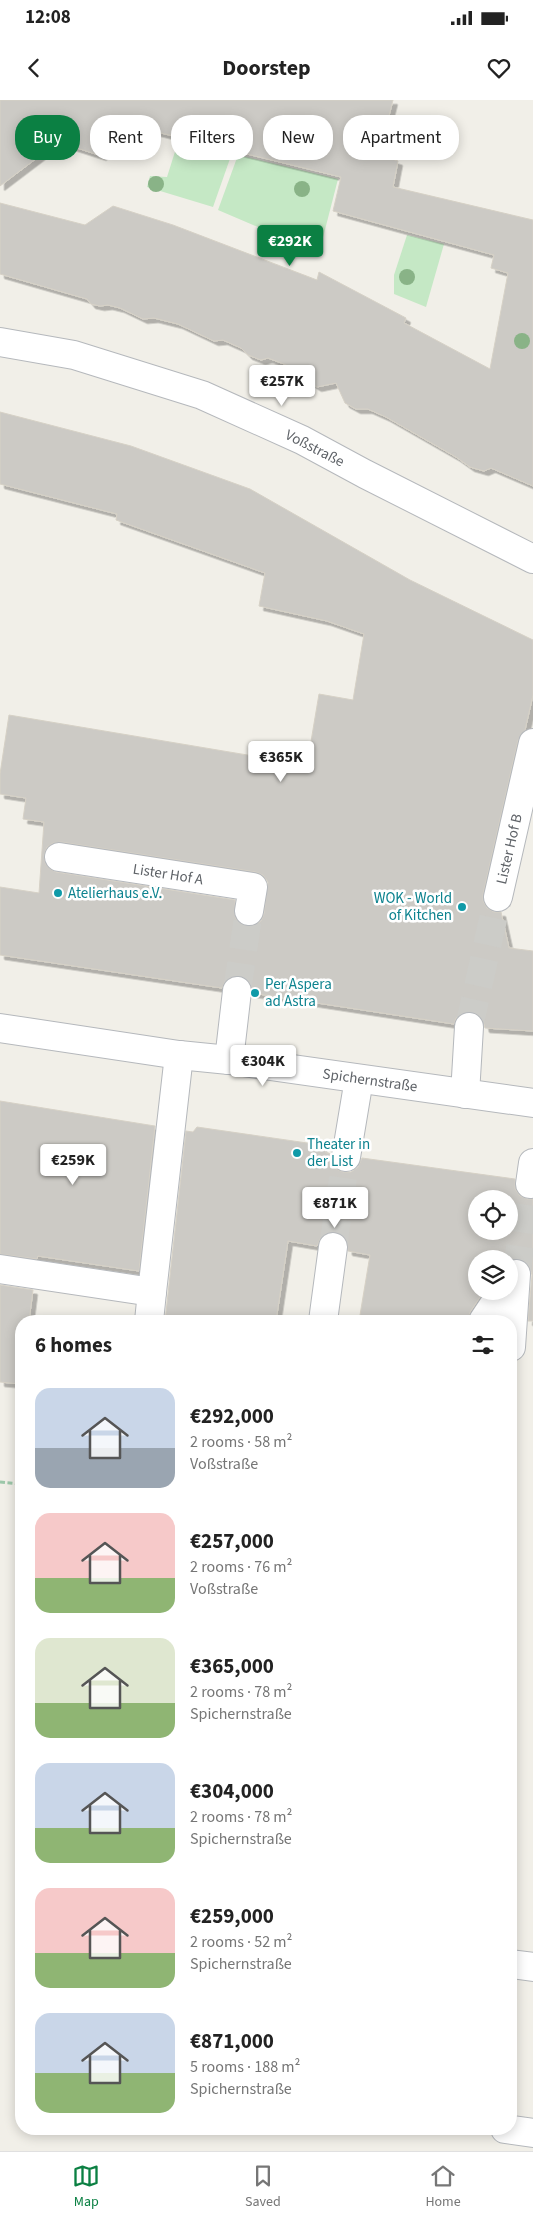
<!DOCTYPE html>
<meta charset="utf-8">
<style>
body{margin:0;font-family:"Source Sans 3",sans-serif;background:#f6f6f6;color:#222;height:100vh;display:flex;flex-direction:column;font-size:19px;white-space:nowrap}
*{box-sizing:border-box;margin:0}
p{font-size:16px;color:#767676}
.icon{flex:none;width:28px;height:28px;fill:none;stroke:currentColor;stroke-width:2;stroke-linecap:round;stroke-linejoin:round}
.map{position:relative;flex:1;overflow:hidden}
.details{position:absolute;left:15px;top:1215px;width:502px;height:820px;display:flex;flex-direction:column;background:#fff;border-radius:20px;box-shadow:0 2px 12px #0003}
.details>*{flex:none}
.guide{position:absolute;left:15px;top:15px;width:504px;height:45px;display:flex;gap:10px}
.buttons{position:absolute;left:468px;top:1090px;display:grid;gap:10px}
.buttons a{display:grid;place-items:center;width:50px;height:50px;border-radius:50%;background:#fff;box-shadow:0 2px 12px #0003;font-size:25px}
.price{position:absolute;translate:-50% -42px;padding:0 11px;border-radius:5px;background:#fff;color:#222;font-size:16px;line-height:32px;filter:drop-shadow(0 1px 2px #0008)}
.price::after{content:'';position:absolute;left:50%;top:30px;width:15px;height:11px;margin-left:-8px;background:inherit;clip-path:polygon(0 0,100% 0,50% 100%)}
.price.active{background:#0b8043;color:#fff}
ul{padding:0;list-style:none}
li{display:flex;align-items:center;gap:15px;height:125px;padding:0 20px}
li span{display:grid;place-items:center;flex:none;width:140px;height:100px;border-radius:15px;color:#555}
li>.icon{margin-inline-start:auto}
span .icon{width:60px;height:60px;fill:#fffc;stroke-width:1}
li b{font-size:21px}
h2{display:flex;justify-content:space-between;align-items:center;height:60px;padding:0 20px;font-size:21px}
.tag{padding:0 18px;border-radius:20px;background:#fff;box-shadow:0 2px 12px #0003;font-size:18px;line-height:45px}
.tag.active{background:#0b8043;color:#fff}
.status{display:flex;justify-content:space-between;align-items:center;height:35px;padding:0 25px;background:#fff;direction:ltr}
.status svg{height:14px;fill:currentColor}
header{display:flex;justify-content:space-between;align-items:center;height:65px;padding:0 20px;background:#fff;font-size:22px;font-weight:700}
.dock{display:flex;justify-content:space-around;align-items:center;height:70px;border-top:1px solid #e0e0e0;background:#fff;font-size:14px;color:#767676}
.dock a{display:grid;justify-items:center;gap:2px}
.dock .active{color:#0b8043}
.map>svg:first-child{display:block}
</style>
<div class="status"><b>12:08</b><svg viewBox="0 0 49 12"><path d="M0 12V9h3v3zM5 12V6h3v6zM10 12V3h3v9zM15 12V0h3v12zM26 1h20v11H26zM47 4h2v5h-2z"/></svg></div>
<header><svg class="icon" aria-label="back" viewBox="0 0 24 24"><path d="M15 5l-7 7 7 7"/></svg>Doorstep<svg class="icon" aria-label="heart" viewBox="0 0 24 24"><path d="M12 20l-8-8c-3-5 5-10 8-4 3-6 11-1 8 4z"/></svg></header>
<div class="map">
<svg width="533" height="2051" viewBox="0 0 533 2051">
<defs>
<filter id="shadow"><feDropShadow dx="4.5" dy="4.5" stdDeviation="0" flood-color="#0004"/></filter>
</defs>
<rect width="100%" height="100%" fill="#f1efe8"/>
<g fill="#c5e8c5">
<path d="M179,39L232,53L213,107L147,87L150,76L167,77Z"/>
<path d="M238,55L338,79L319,153L218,110Z"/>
<path d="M407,135L444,144L426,207L394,194V175Z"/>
</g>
<g fill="#cccac5" stroke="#d6d1c6" fill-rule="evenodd" filter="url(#shadow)">
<path d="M0,0H393L379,55L398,61L393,87L533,120V386L491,368L484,371L470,367L456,357L386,317L368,309H356L345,303L336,283L317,287L306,280L302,273L284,264L268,258L261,260L248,255L241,248L223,240L214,241L178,224L154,218L143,219L120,208L108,205L100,206L91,204L87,199L0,174V103L85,125L113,106L173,125L317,180L319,172L406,218L404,223L490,269L508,173L491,168L494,155L333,111L341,77L112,21L102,56L58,42L0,86Z"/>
<path d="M0,312L131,346L250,389L410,480L533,540V595L525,630L518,640L483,794V801L487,808L494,812H501L509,848L533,851V931L485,928L483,920L478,914L470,912L462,913L456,918L454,924L252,893L251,884L247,879L239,876L230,877L225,881L222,888L0,855V787L39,793L44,722L23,719L26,698L0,694V674L9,615L307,665L319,594L353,600L364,534L327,521L259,506L265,473L116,420L117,414L0,384ZM61,742L256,772L263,775L268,782L264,814L261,821L255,825L246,826L239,823L235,817V800L56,772L50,769L45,763L44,755L47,747L53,743Z"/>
<path d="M0,1001L155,1026L139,1171L38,1156L37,1159L0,1154Z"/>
<path d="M197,1027L321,1045L326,1053L331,1054V1062L336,1069L343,1072H351L358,1067L362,1058L515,1079V1089L520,1096L527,1099H533V1221H528L532,1175L530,1168L524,1161L517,1158L509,1160L476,1159V1191H484L470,1212L468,1221H359L370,1155L348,1151L347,1141L342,1134L335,1132L327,1133L321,1137L317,1146L288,1141L276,1221H165L186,1031L193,1032ZM476,1099H509V1131H476Z"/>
<path d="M0,1185L33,1190L29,1221H21V1284L0,1282Z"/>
</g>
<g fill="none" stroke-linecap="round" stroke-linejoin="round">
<g stroke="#ccccc8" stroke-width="28" stroke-dasharray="28 14" stroke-linecap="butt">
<path d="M237,891L249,811"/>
<path d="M469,927L498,797"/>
<path d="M333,1147L346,1057"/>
<path d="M516,1174L530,1084"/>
</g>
<defs>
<g id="minor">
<path d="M0,242L74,255L202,295L302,340L365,374L533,459"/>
<path d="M59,757L253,787L249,811"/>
<path d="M498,797L533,643"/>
<path d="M0,928L179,955L229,960L533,1003"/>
<path d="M229,960L237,891"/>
<path d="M465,994L469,927"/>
<path d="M346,1057L359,979"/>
<path d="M530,1084L533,1063"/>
<path d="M0,1169L152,1192L179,955"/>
<path d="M149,1221L152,1192"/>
<path d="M323,1221L333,1147"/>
<path d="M483,1221L503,1191"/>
<path d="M511,1247L516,1174"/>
<path d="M511,1864L533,1867"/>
<path d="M505,2029L533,2033"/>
</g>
</defs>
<use href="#minor" stroke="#b5b8bc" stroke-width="30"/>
<path stroke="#9cc7a9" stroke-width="3" stroke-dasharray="5 2.5" stroke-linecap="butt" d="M0,1382L21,1384"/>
<use href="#minor" stroke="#fff" stroke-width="28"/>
</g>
<g fill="#89b387">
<circle cx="156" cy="84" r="8"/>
<circle cx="302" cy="89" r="8"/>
<circle cx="407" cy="177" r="8"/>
<circle cx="522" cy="241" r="8"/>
</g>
<g fill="#0f9aa8" stroke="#fff" stroke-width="2">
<circle cx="58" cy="793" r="5"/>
<circle cx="462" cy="807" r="5"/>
<circle cx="255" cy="893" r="5"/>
<circle cx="297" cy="1053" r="5"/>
</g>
<g text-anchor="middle" stroke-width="5" stroke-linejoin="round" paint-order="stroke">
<g font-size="15" fill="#5f6368" stroke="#fff">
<text transform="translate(315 348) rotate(27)" y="5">Voßstraße</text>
<text transform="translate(509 749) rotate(-77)" y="5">Lister Hof B</text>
<text transform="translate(168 774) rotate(9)" y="5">Lister Hof A</text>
<text transform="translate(370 980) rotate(8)" y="5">Spichernstraße</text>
</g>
<g font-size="15" fill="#0d838f" stroke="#fff" text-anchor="start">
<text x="68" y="798">Atelierhaus e.V.</text>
<text x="452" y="803" text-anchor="end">WOK - World<tspan x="452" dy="17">of Kitchen</tspan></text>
<text x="265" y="889">Per Aspera<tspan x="265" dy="17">ad Astra</tspan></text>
<text x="307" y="1049">Theater in<tspan x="307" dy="17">der List</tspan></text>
</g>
</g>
</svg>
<div class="buttons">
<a><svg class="icon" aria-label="locate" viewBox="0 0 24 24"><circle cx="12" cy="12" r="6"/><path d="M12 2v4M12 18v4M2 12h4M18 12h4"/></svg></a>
<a><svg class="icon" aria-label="layers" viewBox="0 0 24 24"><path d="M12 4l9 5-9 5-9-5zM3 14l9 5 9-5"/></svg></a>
</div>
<b class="price active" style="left:290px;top:167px">€292K</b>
<b class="price" style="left:282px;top:307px">€257K</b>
<b class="price" style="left:281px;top:683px">€365K</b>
<b class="price" style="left:263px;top:987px">€304K</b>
<b class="price" style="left:73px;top:1086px">€259K</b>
<b class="price" style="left:335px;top:1129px">€871K</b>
<div class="guide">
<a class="tag active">Buy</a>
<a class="tag">Rent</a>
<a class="tag">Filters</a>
<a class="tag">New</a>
<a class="tag">Apartment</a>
</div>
<section class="details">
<h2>6 homes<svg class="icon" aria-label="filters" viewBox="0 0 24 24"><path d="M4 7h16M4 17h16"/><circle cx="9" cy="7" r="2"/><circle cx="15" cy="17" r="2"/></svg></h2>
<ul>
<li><span style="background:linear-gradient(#c9d6e8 60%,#9aa5b1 0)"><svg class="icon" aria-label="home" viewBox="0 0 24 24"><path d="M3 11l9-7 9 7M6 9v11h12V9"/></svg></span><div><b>€292,000</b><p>2 rooms · 58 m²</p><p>Voßstraße</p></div></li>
<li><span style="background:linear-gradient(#f6c9c9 65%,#8fb573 0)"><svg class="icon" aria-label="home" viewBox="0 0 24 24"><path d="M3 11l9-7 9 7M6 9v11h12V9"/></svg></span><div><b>€257,000</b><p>2 rooms · 76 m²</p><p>Voßstraße</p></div></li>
<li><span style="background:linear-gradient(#dfe7d0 65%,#8fb573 0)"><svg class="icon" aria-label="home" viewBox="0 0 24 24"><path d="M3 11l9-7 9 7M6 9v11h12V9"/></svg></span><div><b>€365,000</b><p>2 rooms · 78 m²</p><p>Spichernstraße</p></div></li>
<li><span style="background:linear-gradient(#c9d6e8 65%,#8fb573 0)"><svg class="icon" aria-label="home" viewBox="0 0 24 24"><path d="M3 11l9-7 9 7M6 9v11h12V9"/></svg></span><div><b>€304,000</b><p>2 rooms · 78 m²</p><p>Spichernstraße</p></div></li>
<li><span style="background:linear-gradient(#f6c9c9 65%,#8fb573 0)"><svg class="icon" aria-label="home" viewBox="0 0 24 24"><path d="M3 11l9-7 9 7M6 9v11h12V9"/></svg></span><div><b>€259,000</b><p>2 rooms · 52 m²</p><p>Spichernstraße</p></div></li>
<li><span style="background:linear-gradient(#c9d6e8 60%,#8fb573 0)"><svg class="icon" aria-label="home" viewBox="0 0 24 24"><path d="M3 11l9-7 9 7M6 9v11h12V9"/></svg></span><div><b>€871,000</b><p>5 rooms · 188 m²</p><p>Spichernstraße</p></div></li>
</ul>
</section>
</div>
<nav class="dock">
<a class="active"><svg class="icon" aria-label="map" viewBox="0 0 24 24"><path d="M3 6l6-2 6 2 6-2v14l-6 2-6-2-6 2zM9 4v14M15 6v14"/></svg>Map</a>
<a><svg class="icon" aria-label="saved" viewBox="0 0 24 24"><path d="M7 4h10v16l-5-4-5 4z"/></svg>Saved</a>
<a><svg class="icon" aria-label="home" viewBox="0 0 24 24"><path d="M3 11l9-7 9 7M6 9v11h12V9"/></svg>Home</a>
</nav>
